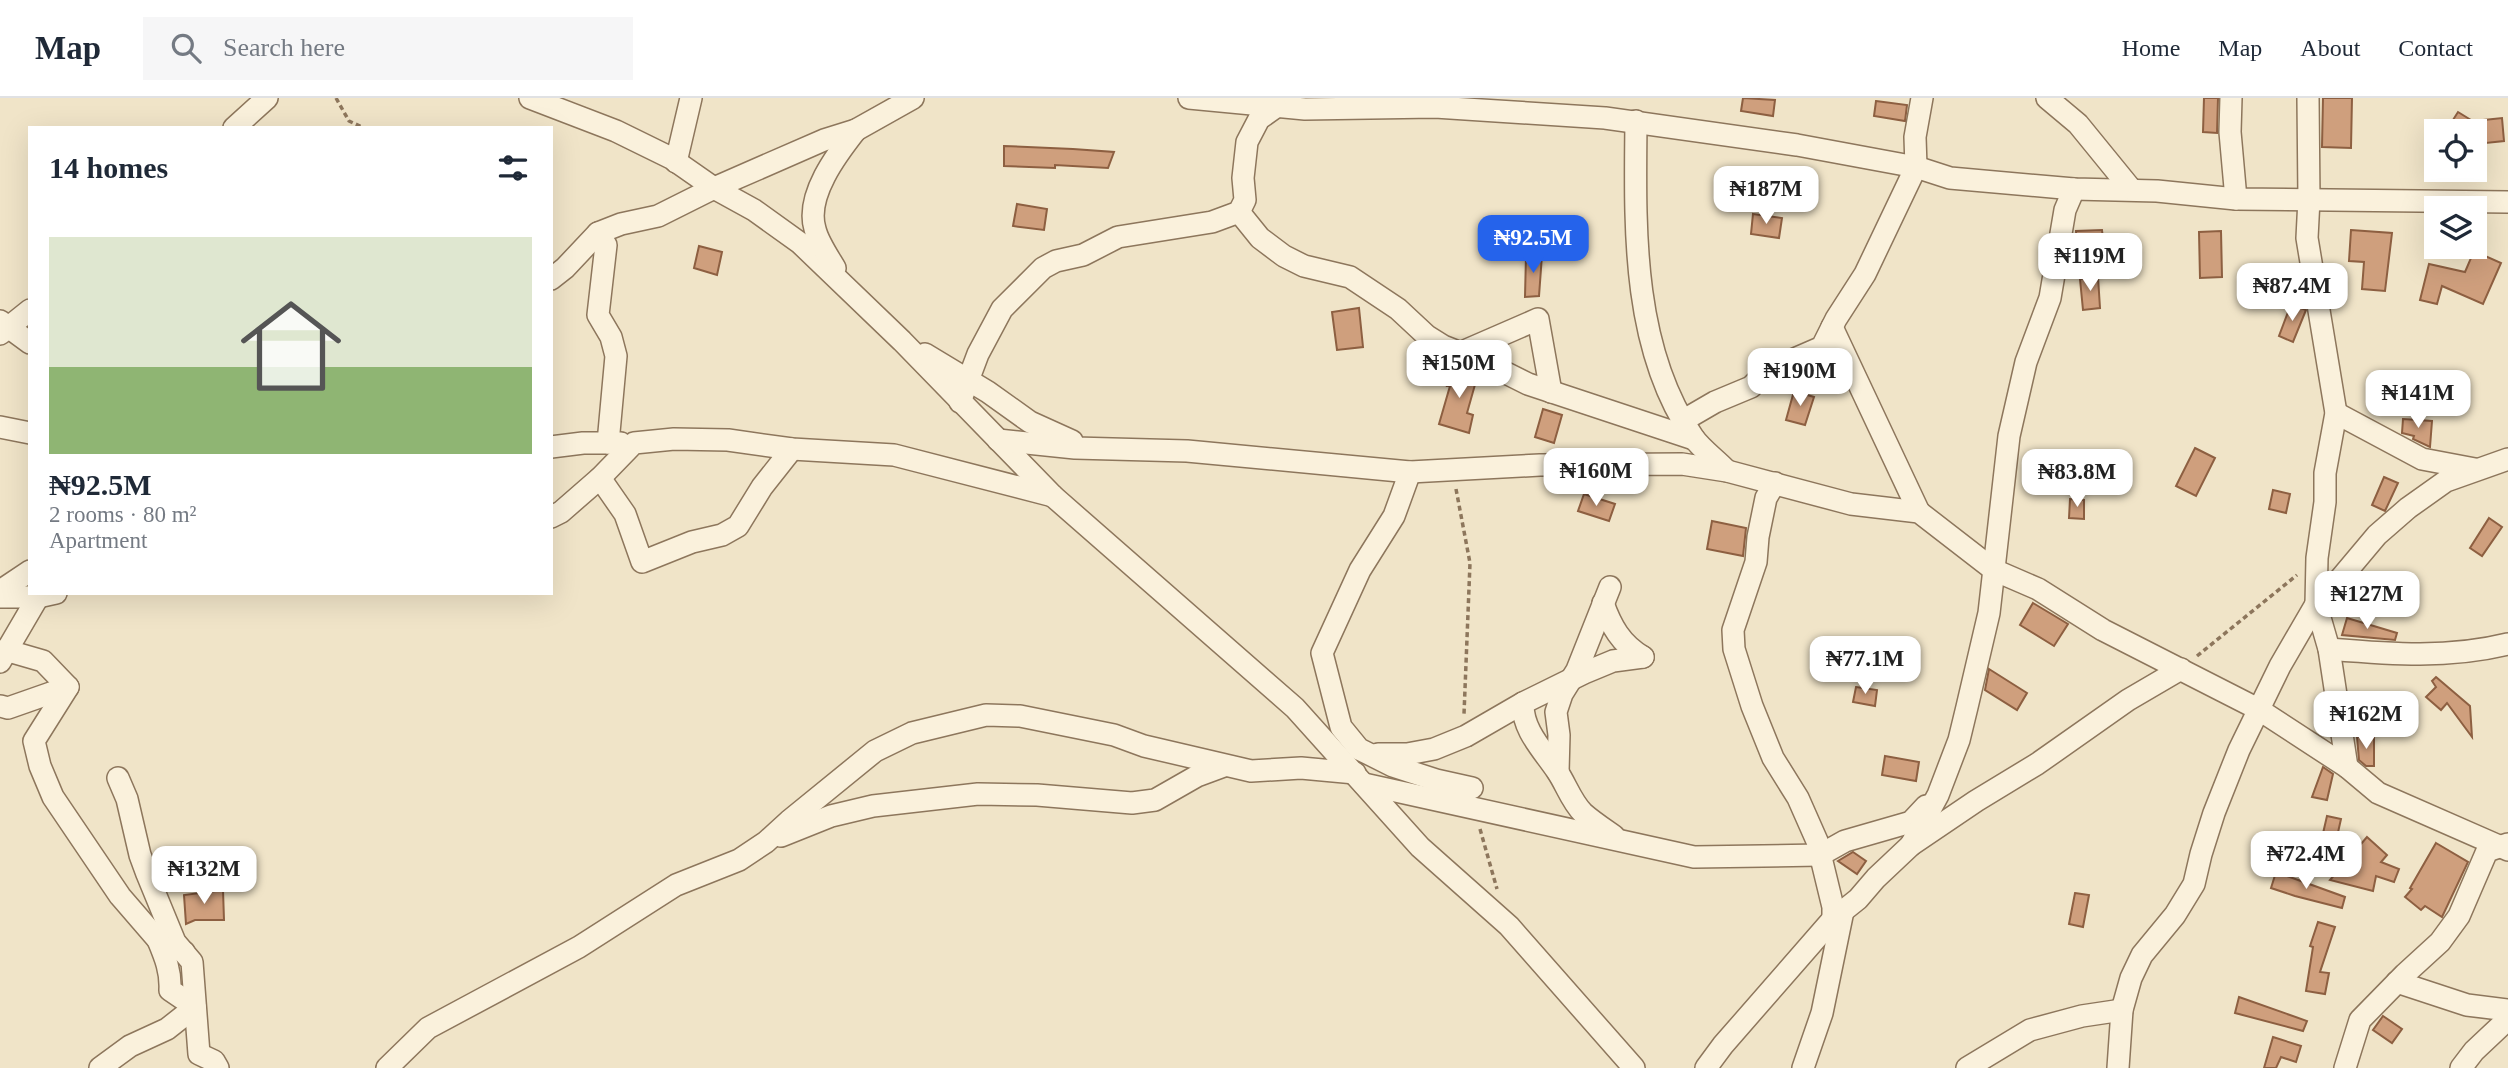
<!DOCTYPE html>
<meta charset="utf-8">
<style>
body{margin:0;font-family:Georgia,serif;background:#f6f6f7;color:#1f2937;height:100vh;display:flex;flex-direction:column;font-size:26px;white-space:nowrap}
*{box-sizing:border-box;margin:0}
p{font-size:23px;color:#747a83}
.icon{flex:none;width:38px;height:38px;fill:none;stroke:currentColor;stroke-width:2;stroke-linecap:round;stroke-linejoin:round}
.map{position:relative;flex:1;overflow:hidden}
.drawer{position:absolute;left:28px;top:28px;width:525px;height:469px;display:flex;flex-direction:column;background:#fff;border-radius:0px;box-shadow:0 7px 28px #0002}
.drawer>*{flex:none}
.tools{position:absolute;left:2424px;top:21px;display:grid;gap:14px}
.tools a{display:grid;place-items:center;width:63px;height:63px;border-radius:0px;background:#fff;box-shadow:0 7px 28px #0002;font-size:35px}
.price{position:absolute;translate:-50% -60px;padding:0 16px;border-radius:14px;background:#fff;color:#222;font-size:23px;line-height:46px;filter:drop-shadow(0 2px 4px #0008)}
.price::after{content:'';position:absolute;left:50%;top:42px;width:21px;height:16px;margin-left:-10px;background:inherit;clip-path:polygon(0 0,100% 0,50% 100%)}
.price.selected{background:#2563eb;color:#fff}
ul{padding:0;list-style:none}
li{display:grid;align-content:center;gap:14px;height:371px;padding:0 21px}
li span{display:grid;place-items:center;height:217px;border-radius:0px;color:#555}
li>.icon{margin-inline-start:auto}
span .icon{width:126px;height:126px;fill:#fffc;stroke-width:1}
li b{font-size:30px}
h2{display:flex;justify-content:space-between;align-items:center;height:84px;padding:0 21px;font-size:30px}
header{display:flex;align-items:center;gap:42px;box-sizing:border-box;height:98px;padding:0 35px;background:#fff;border-bottom:2px solid #e0e1e3}
header strong{font-size:33px}
nav{display:flex;gap:38px;margin-inline-start:auto;font-size:24px}
.search{width:490px;height:63px;background:#f6f6f7;display:flex;align-items:center;gap:18px;box-sizing:border-box;padding:0 24px;border-radius:0px;color:#747a83;font-size:26px}
.map>svg:first-child{display:block}
</style>
<header>
<strong>Map</strong>
<div class="search"><svg class="icon" aria-label="search" viewBox="0 0 24 24"><circle cx="10" cy="10" r="6"/><path d="M15 15l6 6"/></svg>Search here</div>
<nav><a>Home</a><a>Map</a><a>About</a><a>Contact</a></nav>
</header>
<div class="map">
<svg width="2508" height="970" viewBox="0 0 2508 970">
<rect width="100%" height="100%" fill="#f0e4c8"/>
<g fill="#cf9f7d" stroke="#8d5f41" stroke-width="2">
<path d="M1743,0L1775,2L1773,18L1741,13Z"/>
<path d="M2204,0H2218L2217,35L2203,34Z"/>
<path d="M2323,0H2352L2351,50L2322,49Z"/>
<path d="M1876,3L1907,7L1905,23L1874,18Z"/>
<path d="M2458,14L2484,30V22L2502,20L2504,43L2486,45L2485,33H2446Z"/>
<path d="M1004,48L1073,51L1114,54L1108,70L1055,67V70L1004,68Z"/>
<path d="M1017,106L1047,111L1044,132L1013,128Z"/>
<path d="M1753,116L1782,120L1779,140L1751,136Z"/>
<path d="M2102,132L2104,150L2077,152L2076,133Z"/>
<path d="M2351,132L2392,135L2385,193L2362,191L2364,164L2349,163Z"/>
<path d="M2221,133L2222,179L2200,180L2199,134Z"/>
<path d="M699,148L722,154L717,177L694,170Z"/>
<path d="M2474,153L2501,165L2483,206L2442,188L2437,206L2420,202L2429,166L2465,174Z"/>
<path d="M1526,157H1542L1539,198L1525,199Z"/>
<path d="M2098,179L2100,210L2083,212L2080,181Z"/>
<path d="M2291,206L2306,212L2293,244L2279,238Z"/>
<path d="M1359,210L1363,249L1337,252L1332,214Z"/>
<path d="M1453,267L1478,276L1467,315L1473,317L1469,335L1439,326L1450,288H1447Z"/>
<path d="M2381,277L2400,284L2391,310L2372,304Z"/>
<path d="M1794,293L1814,299L1805,327L1786,322Z"/>
<path d="M1543,311L1562,317L1554,345L1535,339Z"/>
<path d="M2403,321L2432,323L2430,349L2413,341L2414,338L2402,335Z"/>
<path d="M2195,350L2215,360L2196,398L2176,388Z"/>
<path d="M2384,379L2398,385L2385,413L2372,407Z"/>
<path d="M2273,392L2290,396L2286,415L2269,411Z"/>
<path d="M1584,396L1615,406L1609,423L1578,413Z"/>
<path d="M2070,401L2084,402V421L2069,420Z"/>
<path d="M2489,420L2502,429L2482,458L2470,450Z"/>
<path d="M1712,423L1746,430L1743,458L1707,451Z"/>
<path d="M2033,505L2068,526L2054,548L2020,527Z"/>
<path d="M2347,520L2397,535L2395,542L2342,537Z"/>
<path d="M1989,571L2027,595L2017,612L1985,592Z"/>
<path d="M2436,579L2470,608L2472,639L2447,605L2441,612L2426,599L2436,589L2432,583Z"/>
<path d="M1856,589L1877,592L1875,608L1853,604Z"/>
<path d="M2357,639H2374V668H2366L2359,662Z"/>
<path d="M1885,658L1919,664L1916,683L1882,677Z"/>
<path d="M2323,669L2333,676L2327,702L2312,699Z"/>
<path d="M2327,718L2341,721L2332,761L2318,757Z"/>
<path d="M2367,739L2387,757L2381,764L2399,771L2394,784L2376,778L2373,793L2330,782Z"/>
<path d="M2436,745L2468,764L2442,819L2425,808L2421,812L2405,799L2412,791L2410,790Z"/>
<path d="M1853,754L1866,763L1857,776L1838,763Z"/>
<path d="M2276,774L2345,799L2342,810L2295,798L2271,790Z"/>
<path d="M223,792L224,822H195L186,826L184,797Z"/>
<path d="M2075,795L2089,797L2083,829L2069,826Z"/>
<path d="M2318,824L2335,829L2320,874L2329,875L2325,896L2306,893L2313,849L2310,848Z"/>
<path d="M2239,899L2307,923L2303,933L2235,915Z"/>
<path d="M2383,918L2402,931L2392,945L2373,932Z"/>
<path d="M2273,939L2301,948L2296,964L2281,959L2276,970H2264Z"/>
</g>
<g fill="none" stroke-linecap="round" stroke-linejoin="round">
<defs>
<g id="street">
<path d="M530,0L616,33L671,60L714,90L754,112L800,145L902,243L1054,399L1295,610L1420,749L1509,828L1634,970"/>
<path d="M1189,0L1305,11L1435,9L1605,20L1797,47L1916,69L1950,80L2074,91L2157,93L2236,101L2508,104"/>
<path d="M2047,0L2078,26L2131,91"/>
<path d="M2231,0L2230,34L2236,101"/>
<path d="M2308,0L2309,101L2307,140L2336,315L2325,375V404L2317,460L2316,506L2329,551L2347,669"/>
<path d="M1636,23C1635,128 1631,249 1693,339C1701,351 1717,362 1727,373"/>
<path d="M234,30L267,0"/>
<path d="M676,64L691,0"/>
<path d="M1239,114L1260,140L1284,158L1304,168L1350,179L1398,211L1427,238L1443,248L1486,265L1528,286L1694,341"/>
<path d="M598,135L606,147L598,217L611,239L616,258L608,345"/>
<path d="M835,170C828,158 818,144 815,131C805,98 837,56 856,32"/>
<path d="M551,181L565,170L598,135L621,126L658,118L714,90L824,42L856,32L913,0"/>
<path d="M0,223L30,245"/>
<path d="M1832,229L1919,414"/>
<path d="M0,236L30,212"/>
<path d="M1460,255L1538,221L1551,294"/>
<path d="M925,256L988,294L1030,324L1072,343"/>
<path d="M960,304L978,256L1002,211L1043,170L1056,163L1083,157L1118,139L1212,124L1239,114L1245,102L1243,80L1247,44L1259,21L1276,9"/>
<path d="M2336,315L2422,361L2475,371"/>
<path d="M1684,322L1715,304L1751,289L1767,273L1822,249L1836,221L1865,176L1916,69L1915,39L1922,0"/>
<path d="M0,329L30,335"/>
<path d="M998,342L1075,350L1187,353L1410,374L1540,367L1682,366L1727,373L1851,406L1919,414L1994,472L2038,491L2103,532L2258,611L2347,669L2378,695L2508,752"/>
<path d="M551,349L583,345H621"/>
<path d="M1410,374L1394,418L1360,472L1322,555L1341,629L1359,651L1393,668L1436,682L1472,690"/>
<path d="M600,380L625,416L642,464L692,444L722,437L738,428L762,389L792,351"/>
<path d="M1775,385L1766,400L1758,439L1756,464L1733,532L1734,551L1752,608L1773,660L1798,700L1817,743L1833,809V821"/>
<path d="M551,419L561,414L600,380L634,345L674,341L728,342L792,351L894,357L1053,398"/>
<path d="M0,493L30,473"/>
<path d="M0,499H38L56,495"/>
<path d="M1603,505C1611,528 1621,546 1643,559"/>
<path d="M2329,551C2390,556 2448,561 2508,546"/>
<path d="M0,555L5,552L43,563L68,589L34,643L40,668L53,699L120,798L158,842L184,854"/>
<path d="M0,564L38,499"/>
<path d="M1523,605C1522,632 1543,652 1557,673C1566,686 1571,703 1583,715C1592,723 1604,731 1614,738"/>
<path d="M0,608L8,610L68,589"/>
<path d="M1378,656H1407L1434,651L1466,638L1523,605L1584,575L1613,563L1643,559"/>
<path d="M1558,674L1559,637L1556,614L1562,596L1577,572L1610,489"/>
<path d="M118,680L127,701L140,757L147,776L175,844L192,864L199,956L214,963L218,970"/>
<path d="M1364,686L1694,759L1820,757L1845,743L1911,724L1926,708"/>
<path d="M781,738L831,718L873,708L978,696L1037,697L1132,705L1155,702L1197,678L1224,668"/>
<path d="M1911,747L1938,697L1959,642L1967,609L1989,515L2009,338L2026,264L2050,200L2065,112L2074,91"/>
<path d="M158,842C165,859 171,873 170,892L195,909"/>
<path d="M2397,884L2467,907L2508,912"/>
<path d="M100,970L130,948L167,931L195,909"/>
<path d="M387,970L428,930L579,849L676,787L739,762L766,744L789,723L875,653L912,635L986,617L1020,618L1114,637L1144,648L1251,673L1301,670L1355,675"/>
<path d="M1706,970L1723,947L1833,821L1858,801L1876,780L1911,747L1976,703L2037,666L2128,602L2181,571"/>
<path d="M1803,970L1822,915L1843,813"/>
<path d="M1967,970L2030,932L2082,918L2122,912"/>
<path d="M2118,970L2122,912L2131,880L2142,857L2175,817L2194,786L2201,756L2214,715L2239,652L2280,568L2316,506L2335,487L2377,437L2408,410L2446,383L2508,361"/>
<path d="M2345,970L2360,922L2405,876L2440,844L2459,818L2487,753L2508,746"/>
<path d="M2461,970L2474,953L2508,921"/>
</g>
</defs>
<use href="#street" stroke="#8d765c" stroke-width="24"/>
<g stroke="#8d765c" stroke-width="3.5" stroke-dasharray="5 3.5" stroke-linecap="butt">
<path d="M336,0L349,23L364,30"/>
<path d="M1456,391L1470,465L1464,616"/>
<path d="M2197,558L2297,477"/>
<path d="M1480,731L1497,791"/>
</g>
<use href="#street" stroke="#faf1dc" stroke-width="21"/>
</g>
</svg>
<div class="tools">
<a><svg class="icon" aria-label="locate" viewBox="0 0 24 24"><circle cx="12" cy="12" r="6"/><path d="M12 2v4M12 18v4M2 12h4M18 12h4"/></svg></a>
<a><svg class="icon" aria-label="layers" viewBox="0 0 24 24"><path d="M12 4l9 5-9 5-9-5zM3 14l9 5 9-5"/></svg></a>
</div>
<b class="price" style="left:1766px;top:128px">₦187M</b>
<b class="price selected" style="left:1533px;top:177px">₦92.5M</b>
<b class="price" style="left:2090px;top:195px">₦119M</b>
<b class="price" style="left:2292px;top:225px">₦87.4M</b>
<b class="price" style="left:1459px;top:302px">₦150M</b>
<b class="price" style="left:1800px;top:310px">₦190M</b>
<b class="price" style="left:2418px;top:332px">₦141M</b>
<b class="price" style="left:1596px;top:410px">₦160M</b>
<b class="price" style="left:2077px;top:411px">₦83.8M</b>
<b class="price" style="left:2367px;top:533px">₦127M</b>
<b class="price" style="left:1865px;top:598px">₦77.1M</b>
<b class="price" style="left:2366px;top:653px">₦162M</b>
<b class="price" style="left:2306px;top:793px">₦72.4M</b>
<b class="price" style="left:204px;top:808px">₦132M</b>
<section class="drawer">
<h2>14 homes<svg class="icon" aria-label="filters" viewBox="0 0 24 24"><path d="M4 7h16M4 17h16"/><circle cx="9" cy="7" r="2"/><circle cx="15" cy="17" r="2"/></svg></h2>
<ul>
<li><span style="background:linear-gradient(#dfe7d0 60%,#8fb573 0)"><svg class="icon" aria-label="home" viewBox="0 0 24 24"><path d="M3 11l9-7 9 7M6 9v11h12V9"/></svg></span><div><b>₦92.5M</b><p>2 rooms · 80 m²</p><p>Apartment</p></div></li>
</ul>
</section>
</div>
